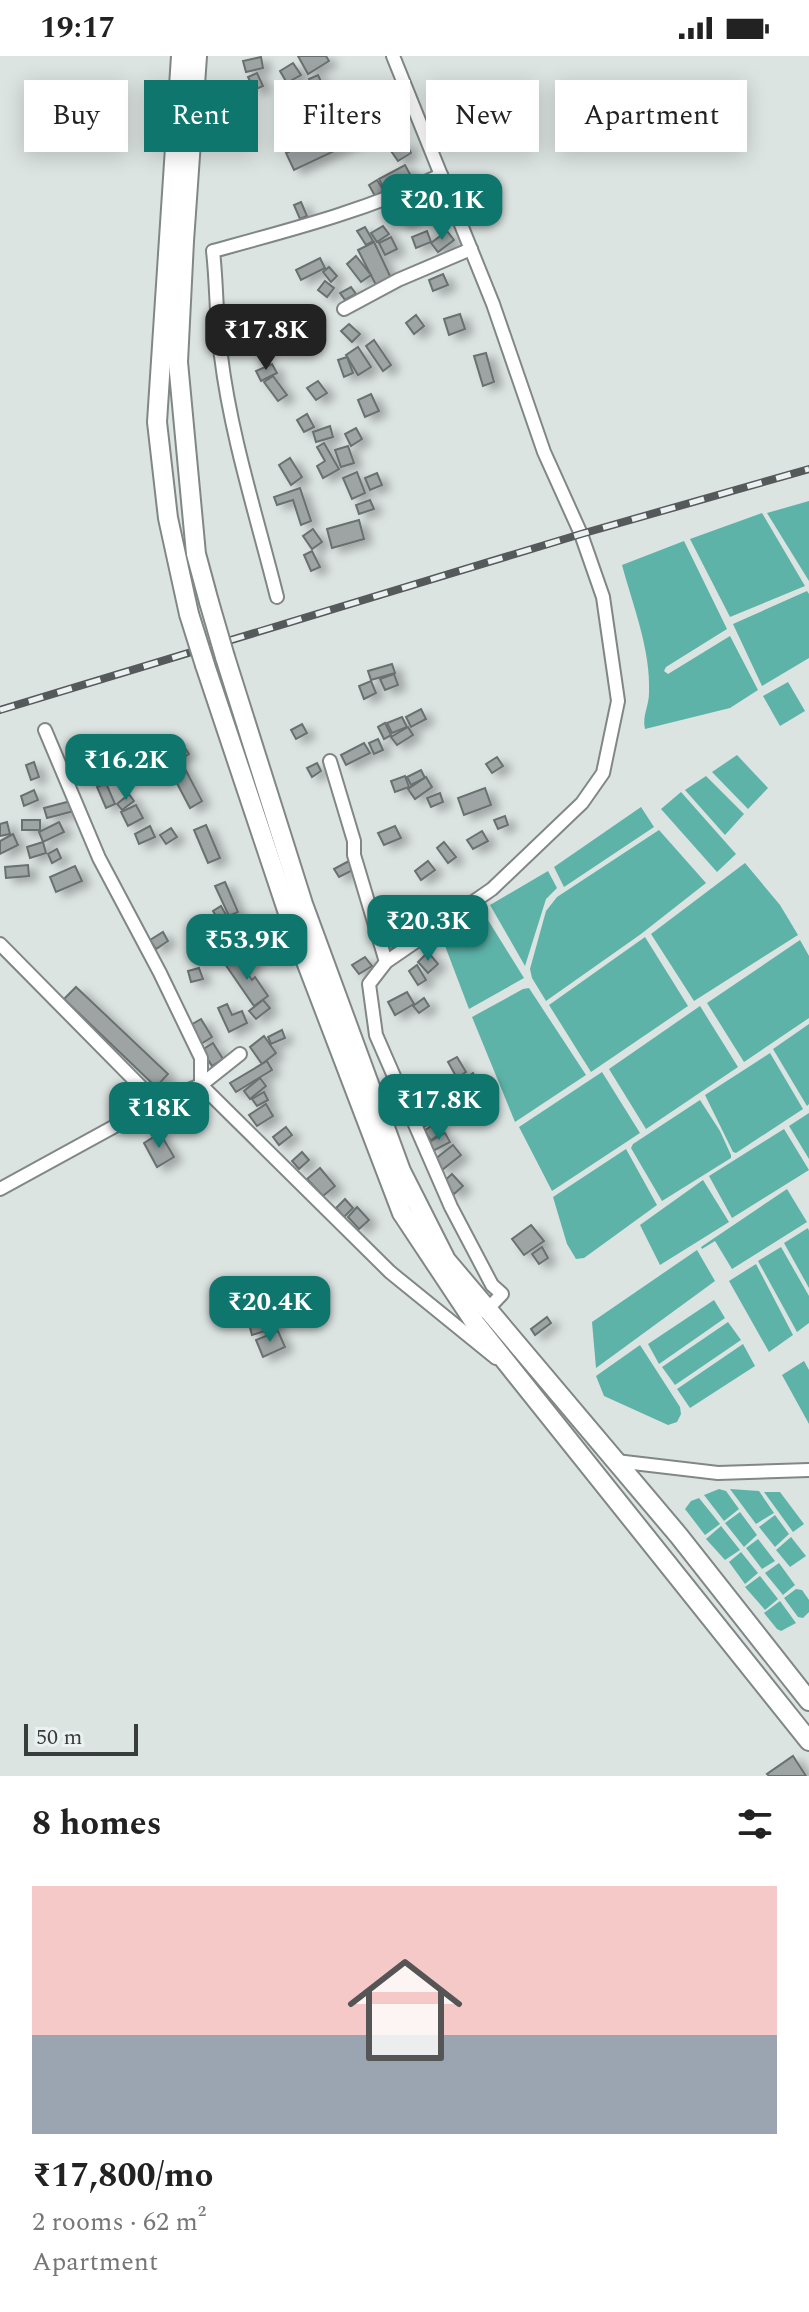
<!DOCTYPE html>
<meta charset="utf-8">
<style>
body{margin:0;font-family:Spectral,serif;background:#f6f6f6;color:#222;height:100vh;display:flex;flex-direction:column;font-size:30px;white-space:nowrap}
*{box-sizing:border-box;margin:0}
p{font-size:26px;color:#767676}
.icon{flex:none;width:44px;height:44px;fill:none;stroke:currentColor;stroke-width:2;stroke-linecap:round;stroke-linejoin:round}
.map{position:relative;height:1720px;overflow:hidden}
.panel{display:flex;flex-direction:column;background:#fff;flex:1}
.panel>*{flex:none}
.top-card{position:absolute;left:24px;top:24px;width:762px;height:72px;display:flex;gap:16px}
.scale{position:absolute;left:24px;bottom:20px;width:114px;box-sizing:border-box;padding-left:8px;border:4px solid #393c3c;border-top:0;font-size:22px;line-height:28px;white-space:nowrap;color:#393c3c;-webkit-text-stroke:6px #eaf1f0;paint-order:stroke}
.price{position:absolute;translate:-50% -68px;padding:0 18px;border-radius:16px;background:#0f766e;color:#fff;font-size:26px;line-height:52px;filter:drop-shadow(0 2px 4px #0008)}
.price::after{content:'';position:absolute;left:50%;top:48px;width:24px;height:18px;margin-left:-12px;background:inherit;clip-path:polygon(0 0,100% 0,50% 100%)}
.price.current{background:#222;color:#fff}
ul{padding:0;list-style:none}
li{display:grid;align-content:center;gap:16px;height:424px;padding:0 32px}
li+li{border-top:2px solid #e0e0e0}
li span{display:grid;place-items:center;height:248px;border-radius:0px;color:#555}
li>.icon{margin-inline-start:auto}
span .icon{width:144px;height:144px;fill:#fffc;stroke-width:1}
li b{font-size:34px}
h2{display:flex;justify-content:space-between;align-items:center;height:96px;padding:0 32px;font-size:34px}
.chip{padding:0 28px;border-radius:0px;background:#fff;box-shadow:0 4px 20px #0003;font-size:28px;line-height:72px}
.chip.current{background:#0f766e;color:#fff}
.status{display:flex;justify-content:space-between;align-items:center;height:56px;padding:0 40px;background:#fff;direction:ltr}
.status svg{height:22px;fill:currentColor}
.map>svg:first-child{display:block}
</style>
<div class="status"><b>19:17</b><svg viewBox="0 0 49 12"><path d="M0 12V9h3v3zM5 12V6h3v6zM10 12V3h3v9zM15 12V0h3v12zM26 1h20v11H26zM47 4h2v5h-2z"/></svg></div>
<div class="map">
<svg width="809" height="1720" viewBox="0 0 809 1720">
<defs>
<filter id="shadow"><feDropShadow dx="8" dy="4.5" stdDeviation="4" flood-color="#0004"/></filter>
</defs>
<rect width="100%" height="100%" fill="#dce4e2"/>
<g fill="#5db3a8">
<path d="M809,445V525L767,457Z"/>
<path d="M762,457L805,530L730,561L690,483Z"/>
<path d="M684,485L727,573L666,611L664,615L668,618L730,580L758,634L730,652L645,673C642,660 649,650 649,637C651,594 633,550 622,509Z"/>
<path d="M807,535L809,538V602L762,630L733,568Z"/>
<path d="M788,626L805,655L780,670L763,640Z"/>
<path d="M737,699L768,732L748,753L712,716Z"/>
<path d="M706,720L744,758L725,779L685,734Z"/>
<path d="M681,736L736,798L717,816L661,753Z"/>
<path d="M641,751L654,771L564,831L554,811Z"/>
<path d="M659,774L706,827L641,878L546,945L532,922L530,913L546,855L557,841Z"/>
<path d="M745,807L780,849L798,879L694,945L651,878Z"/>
<path d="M548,815L557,832L546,843L525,910L490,849Z"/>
<path d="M483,856L524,922L469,953L442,882Z"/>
<path d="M645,881L688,950L591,1016L549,949Z"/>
<path d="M800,884L809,900V962L744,1006L707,947Z"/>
<path d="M529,932L586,1019L515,1066L472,961L523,933Z"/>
<path d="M700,950L738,1011L646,1073L609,1013Z"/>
<path d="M809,968V1048L807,1050L773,993Z"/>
<path d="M770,997L803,1053L736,1097L733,1096L705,1039Z"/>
<path d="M602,1016L640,1077L552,1135L519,1071Z"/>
<path d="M700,1044L720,1075L731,1099V1102L662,1145L631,1092L633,1088Z"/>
<path d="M809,1057V1103L789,1070Z"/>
<path d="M784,1073L809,1114L732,1162L709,1120Z"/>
<path d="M626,1093L657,1149L584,1202L576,1203L567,1188L553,1141Z"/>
<path d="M703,1124L729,1166L660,1209L640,1169Z"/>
<path d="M787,1133L807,1166L732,1213L715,1185L702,1193L701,1191Z"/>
<path d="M808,1172L809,1175V1232L784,1187Z"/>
<path d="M781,1191L809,1240V1267L797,1276L758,1205Z"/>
<path d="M697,1194L715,1225L596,1312L592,1266Z"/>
<path d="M756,1208L793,1279L769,1296L729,1225Z"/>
<path d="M714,1244L725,1262L659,1308L648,1288Z"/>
<path d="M728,1266L741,1284L675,1329L662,1311Z"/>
<path d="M743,1288L755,1310L690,1352L677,1333Z"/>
<path d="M640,1289L680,1351L681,1358L677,1366L668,1369L604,1340L596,1320Z"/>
<path d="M804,1305L809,1314V1368L782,1319Z"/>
<path d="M719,1433L726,1435L739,1453L724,1465L704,1439Z"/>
<path d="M730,1433L759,1435L774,1457L756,1468Z"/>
<path d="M764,1436H780L804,1468L793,1476Z"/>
<path d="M699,1442L720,1468L705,1479L685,1453L691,1445Z"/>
<path d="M740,1456L757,1479L744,1491L725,1467Z"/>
<path d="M775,1459L789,1478L775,1491L759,1471Z"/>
<path d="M721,1470L740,1494L725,1504L706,1483Z"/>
<path d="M791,1481L806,1500L790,1511L776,1494Z"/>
<path d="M758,1483L775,1505L762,1513L746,1492Z"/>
<path d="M741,1496L758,1517L745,1528L729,1506Z"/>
<path d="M779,1507L795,1529L783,1539L765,1517Z"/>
<path d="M760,1520L778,1543L765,1554L745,1531Z"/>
<path d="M796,1533L802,1534L809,1544V1556L803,1562L798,1561L784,1542Z"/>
<path d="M780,1545L796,1567L781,1575L777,1573L764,1557Z"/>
</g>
<g fill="#9da4a3" stroke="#69706f" stroke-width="2" filter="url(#shadow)">
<path d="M298,0H326L329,5L308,18Z"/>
<path d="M261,1L263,12L246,16L243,5Z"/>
<path d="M293,7L301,19L287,27L280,15Z"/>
<path d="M257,17L263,30L254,34L248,21Z"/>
<path d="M318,19L324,32L316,36L309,23Z"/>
<path d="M353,65L362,82L294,114L286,97Z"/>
<path d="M405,86L411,97L398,105L391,95Z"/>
<path d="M405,109L412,122L387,138L379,123Z"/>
<path d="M377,124L384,135L375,140L369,129Z"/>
<path d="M301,146L307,160L300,163L294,149Z"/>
<path d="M408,154L413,163L401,169L397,160Z"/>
<path d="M383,170L389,178L377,186L371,177Z"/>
<path d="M365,171L373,185L366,189L357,175Z"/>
<path d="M427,175L431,186L416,192L412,181Z"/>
<path d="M447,175L454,184L438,196L431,187Z"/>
<path d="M391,181L397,193L385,199L379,187Z"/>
<path d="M374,186L391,222L376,229L358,194Z"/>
<path d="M356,200L371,219L361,226L347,208Z"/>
<path d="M320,202L325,212L301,224L296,214Z"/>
<path d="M329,211L337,220L331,226L323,216Z"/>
<path d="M443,218L448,229L433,235L429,224Z"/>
<path d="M325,225L334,232L327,241L318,234Z"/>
<path d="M351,231L356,238L345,244L340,237Z"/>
<path d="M460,258L465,273L449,279L444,263Z"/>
<path d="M416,259L424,270L414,278L406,267Z"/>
<path d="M349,268L360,278L352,286L341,275Z"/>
<path d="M374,284L391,309L383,315L366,290Z"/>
<path d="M358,291L371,311L358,319L346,299Z"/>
<path d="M486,297L494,326L483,330L474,300Z"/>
<path d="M347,301L353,317L344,321L338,304Z"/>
<path d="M272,308L277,317L261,325L256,315Z"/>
<path d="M273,320L287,339L278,345L264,326Z"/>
<path d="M318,325L327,337L316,344L307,332Z"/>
<path d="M371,338L379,355L365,361L358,344Z"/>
<path d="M307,358L314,371L304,376L297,364Z"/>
<path d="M330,370L333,381L316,386L313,376Z"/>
<path d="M356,372L362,383L351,390L345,378Z"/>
<path d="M324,387L339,413L323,422L317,410L325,405L317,391Z"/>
<path d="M348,390L354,407L341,411L335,394Z"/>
<path d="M290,402L302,421L291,429L279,409Z"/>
<path d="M357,416L365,437L352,443L343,422Z"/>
<path d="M377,417L382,429L370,434L365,422Z"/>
<path d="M300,432L311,465L301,469L293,444L277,449L274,441Z"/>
<path d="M370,444L374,453L359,458L356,449Z"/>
<path d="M359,464L364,483L332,492L327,473Z"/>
<path d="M313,473L322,486L312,493L303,480Z"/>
<path d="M312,495L320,511L311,515L304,499Z"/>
<path d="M392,608L395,617L371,624L368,615Z"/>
<path d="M394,618L398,629L385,634L380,623Z"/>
<path d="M371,625L376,637L364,643L359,630Z"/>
<path d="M421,653L426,663L411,671L406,661Z"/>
<path d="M402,661L407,671L392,677L387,667Z"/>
<path d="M385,667L391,679L384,683L378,671Z"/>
<path d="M302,668L307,677L296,683L291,674Z"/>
<path d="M408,671L413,679L397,689L391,681Z"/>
<path d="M99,680L107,691L99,696L91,686Z"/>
<path d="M378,683L383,694L374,698L369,687Z"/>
<path d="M180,684L189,698L175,707L166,693Z"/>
<path d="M132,685L138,695L126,701L121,690Z"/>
<path d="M89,686L93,694L82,700L78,693Z"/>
<path d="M364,687L370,697L346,709L341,699Z"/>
<path d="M106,695L114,709L105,713L98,699Z"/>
<path d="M497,701L503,710L492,717L486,708Z"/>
<path d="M97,703L104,715L89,723L82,711Z"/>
<path d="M139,703L144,714L131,719L127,708Z"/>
<path d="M34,706L39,721L31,724L26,709Z"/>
<path d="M317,707L321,715L312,721L307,712Z"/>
<path d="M183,709L202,745L190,752L171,716Z"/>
<path d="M421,714L425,722L411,729L407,721Z"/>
<path d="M405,720L409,731L395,736L391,725Z"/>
<path d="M426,721L432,731L415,743L408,733Z"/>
<path d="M106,727L115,748L106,752L97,731Z"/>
<path d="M485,732L491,749L464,759L458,742Z"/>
<path d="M34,734L38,744L24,750L21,740Z"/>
<path d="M440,737L443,746L431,751L427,742Z"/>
<path d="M129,738L134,745L122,754L117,748Z"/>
<path d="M71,745L74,755L47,762L44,752Z"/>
<path d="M136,749L143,762L128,770L121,756Z"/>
<path d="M505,760L508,769L498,773L494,764Z"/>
<rect x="22" y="764" width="18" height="10"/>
<path d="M7,766L10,778L0,780V768Z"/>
<path d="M59,766L64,776L43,786L39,776Z"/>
<path d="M206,769L220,802L208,807L194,774Z"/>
<path d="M150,770L155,781L139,788L135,778Z"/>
<path d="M395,770L401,782L384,789L378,777Z"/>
<path d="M171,772L177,781L166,788L160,779Z"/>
<path d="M482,775L488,785L473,793L467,784Z"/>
<path d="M13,778L18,789L0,798V785Z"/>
<path d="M43,786L46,797L30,802L27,791Z"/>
<path d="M444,786L456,801L448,807L437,792Z"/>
<path d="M57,793L61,802L52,807L48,798Z"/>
<path d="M349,805L353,814L339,821L334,813Z"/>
<path d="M428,805L435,814L421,824L415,815Z"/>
<path d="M28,809L29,820L6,822L5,811Z"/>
<path d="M75,810L82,825L56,836L50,821Z"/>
<path d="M225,826L238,856L229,860L215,830Z"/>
<path d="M408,849L418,865L401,876L391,859Z"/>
<path d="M221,850L229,864L221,868L213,855Z"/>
<path d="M208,873L212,882L198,889L194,880Z"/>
<path d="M393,874L402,884L389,896L379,885Z"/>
<path d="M163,876L168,885L156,893L150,884Z"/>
<path d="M242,894L255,906L249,913L236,901Z"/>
<path d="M428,896L438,908L428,917L418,906Z"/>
<path d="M235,900L252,924L255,921L268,940L254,950L225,908Z"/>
<path d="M365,901L372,910L359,918L352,909Z"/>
<path d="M417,909L426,924L418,929L409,915Z"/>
<path d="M199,912L203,923L191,926L188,915Z"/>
<path d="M76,931L168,1018L156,1031L64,943Z"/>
<path d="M407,936L414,948L395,959L388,946Z"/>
<path d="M424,942L429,950L419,957L413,950Z"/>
<path d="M263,944L270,952L256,963L249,955Z"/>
<path d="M227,948L232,959L242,955L247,967L229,976L218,952Z"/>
<path d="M201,963L212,981L201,988L189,970Z"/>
<path d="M282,974L285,982L271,988L268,981Z"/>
<path d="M264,980L276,997L262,1008L250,991Z"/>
<path d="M213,987L223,1003L212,1010L202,994Z"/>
<path d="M457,1001L466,1016L457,1022L448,1006Z"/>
<path d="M267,1005L272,1014L236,1036L230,1027Z"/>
<path d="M473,1017L478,1025L468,1032L462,1025Z"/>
<path d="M260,1022L266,1030L250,1043L244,1035Z"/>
<path d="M264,1036L268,1044L257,1050L252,1043Z"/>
<path d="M266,1048L273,1060L257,1070L249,1059Z"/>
<path d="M429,1055L434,1066L423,1071L418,1060Z"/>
<path d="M434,1068L441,1077L431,1084L424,1075Z"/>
<path d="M286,1071L292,1079L279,1089L273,1081Z"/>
<path d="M160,1077L174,1101L157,1111L144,1087Z"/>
<path d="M445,1077L450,1086L433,1095L428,1087Z"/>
<path d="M453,1089L461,1099L442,1114L434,1104Z"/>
<path d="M302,1096L309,1104L299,1113L292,1105Z"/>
<path d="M320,1112L335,1130L323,1140L307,1123Z"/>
<path d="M452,1118L463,1130L454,1138L443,1126Z"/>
<path d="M345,1143L353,1152L344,1161L336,1152Z"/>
<path d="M357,1151L369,1164L359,1173L348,1161Z"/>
<path d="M531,1169L544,1185L524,1199L512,1183Z"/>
<path d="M542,1191L548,1202L539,1208L532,1198Z"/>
<path d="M274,1257L278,1271L252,1279L248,1264Z"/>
<path d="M547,1261L551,1267L535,1279L531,1273Z"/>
<path d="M278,1275L285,1291L263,1301L256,1284Z"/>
<path d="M793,1700L806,1720H769L767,1718Z"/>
</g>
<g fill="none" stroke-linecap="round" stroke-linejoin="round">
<defs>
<g id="minor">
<path d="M393,0L493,248L544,396L581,478L603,541L618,645L603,717L582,747L492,833L386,906L369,928L376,979L451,1151L492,1229L502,1238L485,1256"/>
<path d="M344,253L398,224L471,193"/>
<path d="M277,541C257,461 231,381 221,300C216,265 217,230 213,195C290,174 368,154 441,119"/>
<path d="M45,674L99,802L160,917L201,1002V1029"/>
<path d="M330,705L354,785V799L386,906"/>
<path d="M0,888L157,1047L201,1029L390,1216L496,1302"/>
<path d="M201,1029L240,998"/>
<path d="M0,1133L157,1047"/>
<path d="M616,1405L718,1417L809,1414"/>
</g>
<g id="primary">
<path d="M181,0L157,366L168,462L189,558"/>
<path d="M197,0L184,185L178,306L196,498L209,546"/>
<path d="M225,601L303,848L401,1115L446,1204L679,1480L809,1645"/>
<path d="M205,609L291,866L402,1157L475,1267L809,1685"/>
</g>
</defs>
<use href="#minor" stroke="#808786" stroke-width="16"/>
<use href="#primary" stroke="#808786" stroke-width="22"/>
<use href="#minor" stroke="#fff" stroke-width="12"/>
<use href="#primary" stroke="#fff" stroke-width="18"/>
<defs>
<path id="rail" d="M0,654L581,478L809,413"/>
</defs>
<use href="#rail" stroke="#555959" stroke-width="8"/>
<use href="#rail" stroke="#eaf1f0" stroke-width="5" stroke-dasharray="15" stroke-linecap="butt"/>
<defs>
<g id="primary-bridge">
<path d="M209,546L225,601"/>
<path d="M189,558L205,609"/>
</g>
</defs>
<use href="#primary-bridge" stroke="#808786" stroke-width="22" stroke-linecap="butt"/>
<use href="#primary-bridge" stroke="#fff" stroke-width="18"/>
</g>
</svg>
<div class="scale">50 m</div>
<b class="price" style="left:442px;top:186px">₹20.1K</b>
<b class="price current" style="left:266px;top:316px">₹17.8K</b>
<b class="price" style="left:126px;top:746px">₹16.2K</b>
<b class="price" style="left:428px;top:907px">₹20.3K</b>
<b class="price" style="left:247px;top:926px">₹53.9K</b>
<b class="price" style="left:439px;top:1086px">₹17.8K</b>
<b class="price" style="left:159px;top:1094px">₹18K</b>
<b class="price" style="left:270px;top:1288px">₹20.4K</b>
<div class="top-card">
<a class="chip">Buy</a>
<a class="chip current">Rent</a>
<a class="chip">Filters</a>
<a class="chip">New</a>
<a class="chip">Apartment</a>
</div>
</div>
<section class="panel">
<h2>8 homes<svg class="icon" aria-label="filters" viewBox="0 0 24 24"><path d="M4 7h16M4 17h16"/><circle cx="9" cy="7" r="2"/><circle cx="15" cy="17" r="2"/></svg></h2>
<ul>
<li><span style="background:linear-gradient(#f6c9c9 60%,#9aa5b1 0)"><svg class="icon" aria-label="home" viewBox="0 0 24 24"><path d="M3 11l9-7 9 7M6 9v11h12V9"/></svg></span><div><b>₹17,800/mo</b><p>2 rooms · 62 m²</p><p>Apartment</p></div></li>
</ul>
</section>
